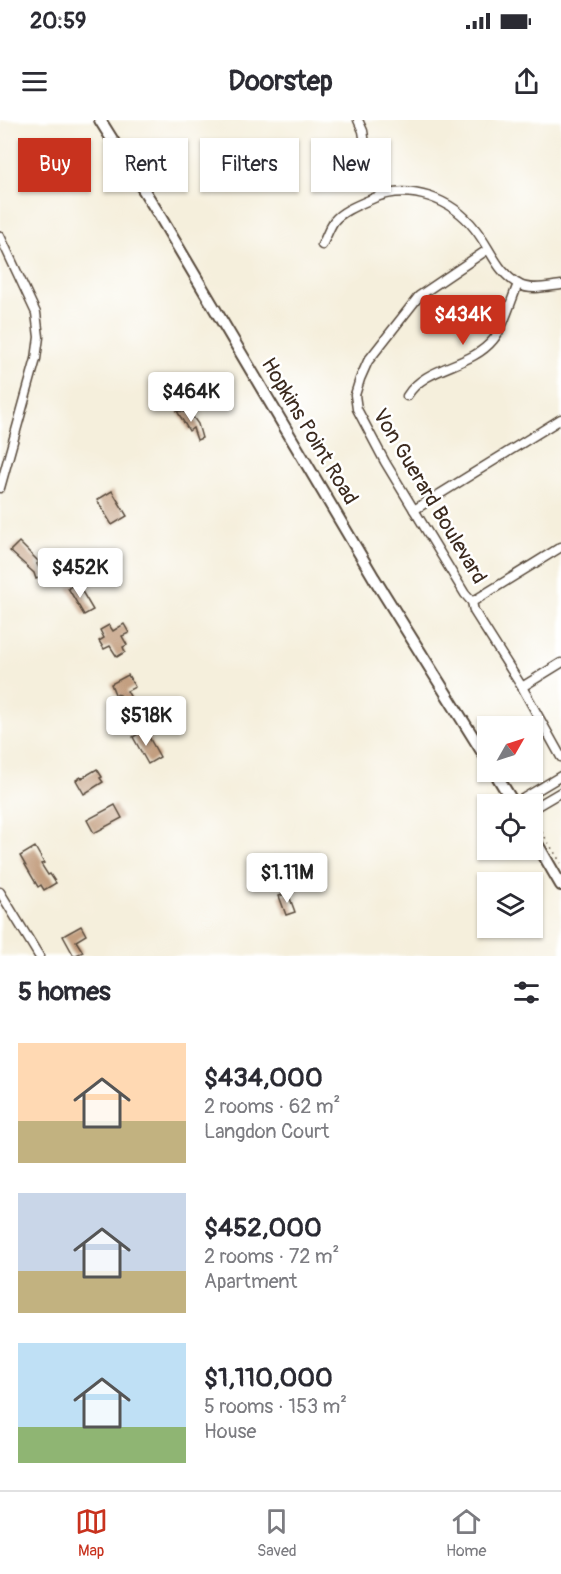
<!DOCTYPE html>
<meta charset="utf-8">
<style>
body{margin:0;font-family:Pangolin,sans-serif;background:#f7f7f7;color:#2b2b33;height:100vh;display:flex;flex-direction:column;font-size:22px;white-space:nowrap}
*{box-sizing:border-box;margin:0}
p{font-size:20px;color:#7c7c81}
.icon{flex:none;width:33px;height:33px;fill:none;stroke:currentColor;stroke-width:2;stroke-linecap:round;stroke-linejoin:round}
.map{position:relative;height:836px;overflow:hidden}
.drawer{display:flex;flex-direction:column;background:#fff;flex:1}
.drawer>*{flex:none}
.banner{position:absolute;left:18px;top:18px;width:525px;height:54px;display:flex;gap:12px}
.needle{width:39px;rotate:51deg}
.tools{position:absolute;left:477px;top:596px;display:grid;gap:12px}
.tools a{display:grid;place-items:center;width:66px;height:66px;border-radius:0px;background:#fff;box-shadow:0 2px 4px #0004;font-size:30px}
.price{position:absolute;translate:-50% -51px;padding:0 14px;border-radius:6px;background:#fff;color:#222;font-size:20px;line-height:39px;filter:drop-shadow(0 2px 3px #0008)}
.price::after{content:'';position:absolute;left:50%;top:36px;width:18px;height:14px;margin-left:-9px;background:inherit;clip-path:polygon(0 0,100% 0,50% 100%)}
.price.current{background:#c8321e;color:#fff}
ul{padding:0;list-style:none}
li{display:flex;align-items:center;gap:18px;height:150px;padding:0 18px}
li span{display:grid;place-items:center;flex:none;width:168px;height:120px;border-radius:0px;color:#555}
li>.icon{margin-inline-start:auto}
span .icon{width:72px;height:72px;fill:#fffc;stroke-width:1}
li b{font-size:26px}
h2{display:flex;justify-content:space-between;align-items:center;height:72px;padding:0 18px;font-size:26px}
.chip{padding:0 21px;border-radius:0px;background:#fff;box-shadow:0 2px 4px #0004;font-size:21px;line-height:54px}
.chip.current{background:#c8321e;color:#fff}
.status{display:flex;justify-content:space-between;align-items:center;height:42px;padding:0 30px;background:#fff;direction:ltr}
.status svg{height:16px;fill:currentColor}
header{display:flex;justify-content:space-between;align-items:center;height:78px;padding:0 18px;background:#fff;font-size:27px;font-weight:700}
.dock{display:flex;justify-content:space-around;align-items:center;height:84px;border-top:2px solid #e1e1e2;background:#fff;font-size:16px;color:#7c7c81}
.dock a{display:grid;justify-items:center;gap:3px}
.dock .current{color:#c8321e}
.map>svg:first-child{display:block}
</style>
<div class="status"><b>20:59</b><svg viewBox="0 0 49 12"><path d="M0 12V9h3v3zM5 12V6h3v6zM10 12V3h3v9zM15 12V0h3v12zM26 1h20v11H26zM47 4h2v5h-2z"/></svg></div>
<header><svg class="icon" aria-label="menu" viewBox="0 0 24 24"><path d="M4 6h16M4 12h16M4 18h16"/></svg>Doorstep<svg class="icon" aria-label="share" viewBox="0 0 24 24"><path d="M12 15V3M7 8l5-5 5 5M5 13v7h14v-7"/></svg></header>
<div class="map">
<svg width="561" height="836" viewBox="0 0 561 836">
<rect width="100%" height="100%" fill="#fff"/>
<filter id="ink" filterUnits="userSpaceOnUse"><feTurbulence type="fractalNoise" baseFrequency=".0167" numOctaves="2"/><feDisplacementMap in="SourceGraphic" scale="12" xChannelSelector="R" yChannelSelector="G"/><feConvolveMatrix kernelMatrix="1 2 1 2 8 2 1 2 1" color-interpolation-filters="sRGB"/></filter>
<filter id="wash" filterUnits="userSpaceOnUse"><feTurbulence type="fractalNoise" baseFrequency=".008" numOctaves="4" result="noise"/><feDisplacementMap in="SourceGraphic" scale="24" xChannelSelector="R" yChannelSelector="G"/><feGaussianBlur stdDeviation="1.35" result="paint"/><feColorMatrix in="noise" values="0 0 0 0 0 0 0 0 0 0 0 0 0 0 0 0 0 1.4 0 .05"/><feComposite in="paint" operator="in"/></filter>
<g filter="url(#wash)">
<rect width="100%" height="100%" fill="#f5efdc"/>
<g id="blocks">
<g fill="#c39f80">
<path d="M188,290L198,304L202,318L197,320L193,308L189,311L177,291L185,292Z"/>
<path d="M112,371L127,396L112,405L97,380Z"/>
<path d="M19,422L39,442L37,444L43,456L36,459L34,453L10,431Z"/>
<path d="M77,463L93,490L84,495L68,468Z"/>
<path d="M124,504L129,513L122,516L127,525L123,527L125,532L117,537L110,526L104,529L99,521L104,518L100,510L109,505L113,511Z"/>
<path d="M128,555L135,567L127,571L138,590L129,596L118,581L120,575L115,574L111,564Z"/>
<path d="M145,610L160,637L148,644L133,617Z"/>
<path d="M97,649L102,657L100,658L103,662L84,674L76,660L81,657L82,658Z"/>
<path d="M115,685L122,698L94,713L87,700Z"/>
<path d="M35,727L44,743L41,744L48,755L50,754L56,763L44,770L41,765L38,767L20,736Z"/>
<path d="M288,773L295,792L286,795L279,776Z"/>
<path d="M81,806L86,815L76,821L83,832L74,836L63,816Z"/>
</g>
</g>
</g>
<g filter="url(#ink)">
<use href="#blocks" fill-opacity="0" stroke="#57483a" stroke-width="1.5"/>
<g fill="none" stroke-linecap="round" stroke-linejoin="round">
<defs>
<g id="minor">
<path d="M358,0L363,11L370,55L382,75"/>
<path d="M0,116L36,193L39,217L36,239L0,368"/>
<path d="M322,125C326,118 329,108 334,101C343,90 361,84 374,78C410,63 452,79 475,109C491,129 497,153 520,165C531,171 550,166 561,165"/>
<path d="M487,130L419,176L368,241L360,259L355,275L357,289L385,342L465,474L472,482L474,491L522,567L561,637"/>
<path d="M407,276C426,245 470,248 493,220C504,207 511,180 518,164"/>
<path d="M414,390L561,299"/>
<path d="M472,482L561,427"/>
<path d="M522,567L561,543"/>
<path d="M514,684L561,656"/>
<path d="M532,689L561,672"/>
<path d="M0,772L39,836"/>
</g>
<g id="tertiary">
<path d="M100,0L158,93L374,458L488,641"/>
<path d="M494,651L514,684"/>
<path d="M532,715L561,765"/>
</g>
</defs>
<use href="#minor" stroke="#57483a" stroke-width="11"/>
<use href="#tertiary" stroke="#57483a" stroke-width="14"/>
<path stroke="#57483a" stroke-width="1.5" stroke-dasharray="1.5 4.5" stroke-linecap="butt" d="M536,696L535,701L561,743"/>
<use href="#minor" stroke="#fff" stroke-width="8"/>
<use href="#tertiary" stroke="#fff" stroke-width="10"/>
</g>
</g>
<g text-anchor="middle" stroke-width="5" stroke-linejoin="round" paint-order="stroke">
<g font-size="21" fill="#3b2a1e" stroke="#fff">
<text transform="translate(310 311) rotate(59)" y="7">Hopkins Point Road</text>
<text transform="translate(430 376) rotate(59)" y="7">Von Guerard Boulevard</text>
</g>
</g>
</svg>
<div class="tools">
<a><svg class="needle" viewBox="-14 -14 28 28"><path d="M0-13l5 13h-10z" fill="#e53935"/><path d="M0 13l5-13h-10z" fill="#7c7c81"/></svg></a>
<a><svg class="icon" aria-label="locate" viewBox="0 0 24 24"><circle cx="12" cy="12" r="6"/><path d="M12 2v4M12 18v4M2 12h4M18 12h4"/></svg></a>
<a><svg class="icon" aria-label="layers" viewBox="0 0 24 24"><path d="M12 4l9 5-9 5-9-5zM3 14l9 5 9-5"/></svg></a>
</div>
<b class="price current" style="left:463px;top:226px">$434K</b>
<b class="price" style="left:191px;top:303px">$464K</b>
<b class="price" style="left:80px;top:479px">$452K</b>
<b class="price" style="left:146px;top:627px">$518K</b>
<b class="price" style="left:287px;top:784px">$1.11M</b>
<div class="banner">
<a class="chip current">Buy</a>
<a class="chip">Rent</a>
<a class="chip">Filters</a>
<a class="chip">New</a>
</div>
</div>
<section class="drawer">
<h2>5 homes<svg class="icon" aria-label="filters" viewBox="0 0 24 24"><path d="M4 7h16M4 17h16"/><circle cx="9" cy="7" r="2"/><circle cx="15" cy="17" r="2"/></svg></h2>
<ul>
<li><span style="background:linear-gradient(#ffd9b3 65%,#c2b280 0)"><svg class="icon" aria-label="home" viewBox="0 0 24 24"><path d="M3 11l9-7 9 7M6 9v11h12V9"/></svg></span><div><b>$434,000</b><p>2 rooms · 62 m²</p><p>Langdon Court</p></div></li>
<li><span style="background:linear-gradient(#c9d6e8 65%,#c2b280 0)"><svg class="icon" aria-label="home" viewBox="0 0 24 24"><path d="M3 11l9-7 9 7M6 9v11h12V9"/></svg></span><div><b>$452,000</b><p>2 rooms · 72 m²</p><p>Apartment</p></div></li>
<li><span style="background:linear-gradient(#bfe0f5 70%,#8fb573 0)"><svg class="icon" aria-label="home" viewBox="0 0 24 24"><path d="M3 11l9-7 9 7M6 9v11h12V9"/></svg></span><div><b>$1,110,000</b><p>5 rooms · 153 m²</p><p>House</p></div></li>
</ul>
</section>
<nav class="dock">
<a class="current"><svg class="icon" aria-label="map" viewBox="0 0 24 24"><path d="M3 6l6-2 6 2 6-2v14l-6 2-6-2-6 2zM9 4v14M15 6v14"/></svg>Map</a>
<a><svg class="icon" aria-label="saved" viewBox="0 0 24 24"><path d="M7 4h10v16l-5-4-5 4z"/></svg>Saved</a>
<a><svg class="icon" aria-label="home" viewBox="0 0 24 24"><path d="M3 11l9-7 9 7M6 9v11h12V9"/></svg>Home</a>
</nav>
